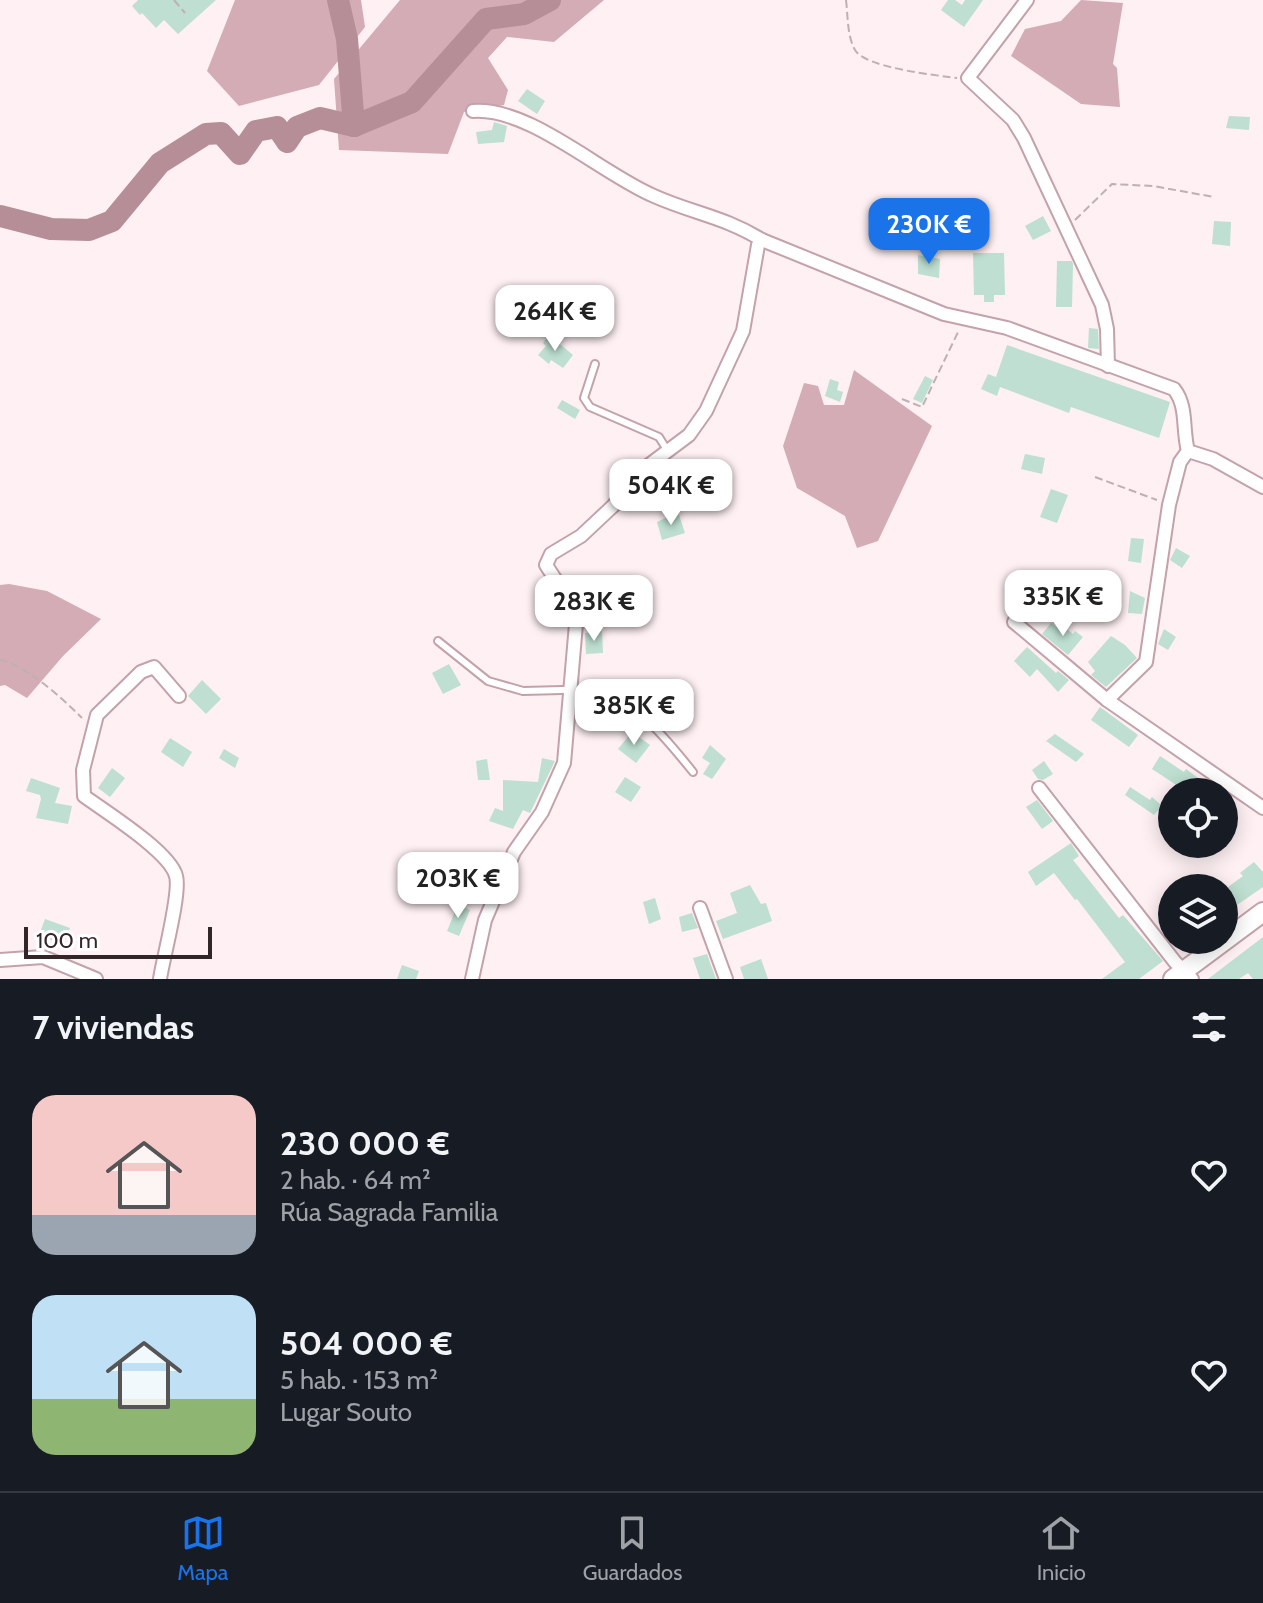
<!DOCTYPE html>
<html lang="es">
<meta charset="utf-8">
<style>
body{margin:0;font-family:Cabin,sans-serif;background:#20242c;color:#f1f3f6;height:100vh;display:flex;flex-direction:column;font-size:30px;white-space:nowrap}
*{box-sizing:border-box;margin:0}
p{font-size:26px;color:#9ea1a6}
.icon{flex:none;width:44px;height:44px;fill:none;stroke:currentColor;stroke-width:2;stroke-linecap:round;stroke-linejoin:round}
.map{position:relative;height:979px;overflow:hidden}
.details{display:flex;flex-direction:column;background:#171b24;flex:1}
.details>*{flex:none}
.fabs{position:absolute;left:1158px;top:778px;display:grid;gap:16px}
.fabs a{display:grid;place-items:center;width:80px;height:80px;border-radius:50%;background:#171b24;box-shadow:0 4px 20px #0003;font-size:40px}
.scale{position:absolute;left:24px;bottom:20px;width:188px;box-sizing:border-box;padding-left:8px;border:4px solid #332629;border-top:0;font-size:22px;line-height:28px;white-space:nowrap;color:#332629;-webkit-text-stroke:6px #fff;paint-order:stroke}
.price{position:absolute;translate:-50% -68px;padding:0 18px;border-radius:16px;background:#fff;color:#222;font-size:26px;line-height:52px;filter:drop-shadow(0 2px 4px #0008)}
.price::after{content:'';position:absolute;left:50%;top:48px;width:24px;height:18px;margin-left:-12px;background:inherit;clip-path:polygon(0 0,100% 0,50% 100%)}
.price.on{background:#1a73e8;color:#fff}
ul{padding:0;list-style:none}
li{display:flex;align-items:center;gap:24px;height:200px;padding:0 32px}
li span{display:grid;place-items:center;flex:none;width:224px;height:160px;border-radius:24px;color:#555}
li>.icon{margin-inline-start:auto}
span .icon{width:96px;height:96px;fill:#fffc;stroke-width:1}
li b{font-size:34px}
h2{display:flex;justify-content:space-between;align-items:center;height:96px;padding:0 32px;font-size:34px}
.tab-bar{display:flex;justify-content:space-around;align-items:center;height:112px;border-top:2px solid #363941;background:#171b24;font-size:22px;color:#9ea1a6}
.tab-bar a{display:grid;justify-items:center;gap:4px}
.tab-bar .on{color:#1a73e8}
.map>svg:first-child{display:block}
</style>
<div class="map">
<svg width="1263" height="979" viewBox="0 0 1263 979">
<rect width="100%" height="100%" fill="#fef0f3"/>
<g fill="#d4acb5">
<path d="M235,0H361L365,27L319,85L239,106L207,71Z"/>
<path d="M400,0H604L554,42L507,37L488,58L508,90L504,105L464,112L448,154L339,150L334,79Z"/>
<path d="M1081,0L1123,3L1113,64L1117,68L1120,107L1081,104L1011,56L1025,29L1061,21Z"/>
<path d="M854,370L932,426L878,541L857,548L845,516L797,488L783,446L804,383L818,386L824,405H844Z"/>
<path d="M9,584L47,591L101,619L63,656L27,698L5,685L0,686V585Z"/>
</g>
<g fill="none" stroke-linecap="round" stroke-linejoin="round">
<g stroke="#b58e97" stroke-width="22">
<path d="M338,0L347,39L354,126"/>
<path d="M0,216L51,229L89,230L112,221L160,163L206,134L221,133L240,154L256,131L277,127L287,142L297,127L320,118L354,126L412,102L486,19L524,14L550,0"/>
</g>
</g>
<g fill="#bedfd1">
<path d="M138,0H216L178,34L164,20L156,28L142,13L140,15L132,6Z"/>
<path d="M948,0H955L962,5L965,0H983L964,27L941,10Z"/>
<path d="M527,89L545,101L537,114L518,101Z"/>
<path d="M1229,116L1250,117L1249,130L1226,128Z"/>
<path d="M494,122L507,126L504,142L478,144L476,132L492,130Z"/>
<path d="M1043,216L1051,231L1033,240L1025,226Z"/>
<path d="M1214,221L1231,222L1230,246L1212,244Z"/>
<path d="M973,253H1004L1005,295H994V302H984V295H974Z"/>
<path d="M918,255L940,259L939,278L918,274Z"/>
<path d="M1057,261H1072L1073,264L1072,307H1056Z"/>
<path d="M1089,328L1098,329L1099,349L1088,348Z"/>
<path d="M549,335L573,355L563,368L551,360L549,364L538,355L546,346L543,343Z"/>
<path d="M1007,345L1170,402L1159,438L1071,407L1069,413L1000,387L997,396L981,389L988,374L996,377Z"/>
<path d="M925,376L933,380L922,403L913,399Z"/>
<path d="M830,379L839,382L837,390L843,392L840,402L825,396Z"/>
<path d="M562,400L580,410L575,419L557,408Z"/>
<path d="M1025,454L1045,458L1042,474L1021,469Z"/>
<path d="M1051,489L1068,495L1057,523L1040,517Z"/>
<path d="M678,512L685,533L662,540L657,522Z"/>
<path d="M1131,538L1144,539L1141,563L1128,561Z"/>
<path d="M1176,548L1190,556L1182,568L1170,560Z"/>
<path d="M1130,591L1145,598L1142,614L1128,613Z"/>
<path d="M596,594L601,607L585,613L580,599Z"/>
<path d="M1051,623L1064,633L1067,629L1073,634L1075,631L1083,637L1068,655L1042,634Z"/>
<path d="M1164,629L1176,637L1168,650L1158,644Z"/>
<path d="M602,631L603,653L586,654L585,633Z"/>
<path d="M1111,636L1125,645L1137,658L1106,687L1091,675L1095,671L1088,662Z"/>
<path d="M1027,647L1056,673L1058,671L1069,680L1058,692L1037,669L1030,677L1014,661Z"/>
<path d="M449,664L461,685L443,694L432,673Z"/>
<path d="M202,680L221,699L206,714L188,696Z"/>
<path d="M606,702L627,717L621,725L599,711Z"/>
<path d="M1100,707L1138,735L1129,747L1091,720Z"/>
<path d="M632,732L650,745L636,763L618,749Z"/>
<path d="M1055,734L1084,754L1076,762L1046,741Z"/>
<path d="M170,738L192,752L183,767L161,752Z"/>
<path d="M710,745L726,759L712,779L703,774L710,763L702,758Z"/>
<path d="M224,749L239,758L235,768L219,758Z"/>
<path d="M1160,756L1184,772L1186,769L1217,792H1187L1152,769Z"/>
<path d="M542,758L555,761L530,813L523,810L513,829L489,821L495,808L503,811V780L538,782Z"/>
<path d="M487,759L490,780H478L476,761Z"/>
<path d="M1044,761L1053,774L1043,780L1038,779L1032,770Z"/>
<path d="M112,768L125,778L110,797L98,788Z"/>
<path d="M625,777L641,787L631,802L615,792Z"/>
<path d="M31,778L60,788L55,803L72,806L68,824L36,818L41,799L40,795L26,791Z"/>
<path d="M1130,787L1150,800L1152,797L1162,806L1154,815L1125,795Z"/>
<path d="M1037,800L1053,821L1042,829L1026,807Z"/>
<path d="M1071,843L1079,856L1073,860L1119,918L1123,915L1163,961L1139,979H1102L1125,962L1077,899L1075,900L1054,873L1036,886L1028,872Z"/>
<path d="M1254,862L1263,872V887L1224,914V890L1243,876L1240,873Z"/>
<path d="M750,885L761,904L766,903L772,921L723,939L716,921L737,913L730,893Z"/>
<path d="M655,898L661,919L649,924L643,902Z"/>
<path d="M458,904L470,910L459,936L447,931Z"/>
<path d="M692,913L698,928L682,932L679,917Z"/>
<path d="M1172,917V941L1161,926Z"/>
<path d="M45,919L70,928L66,939L56,935L54,941L39,935Z"/>
<path d="M1263,937V979H1253L1248,973L1239,979H1208Z"/>
<path d="M707,954L716,979H700L693,958Z"/>
<path d="M761,959L768,979H744L740,967Z"/>
<path d="M402,965L419,971L416,979H397Z"/>
</g>
<g fill="none" stroke-linecap="round" stroke-linejoin="round">
<defs>
<g id="lane">
<path d="M595,364L584,398L590,407L659,437L667,450"/>
<path d="M438,641L488,681L523,691L601,689C638,704 669,742 693,772"/>
</g>
<g id="street">
<path d="M1027,0L968,78L1013,120L1024,138L1102,305L1107,329L1108,366"/>
<path d="M473,111C530,107 600,173 654,196C692,213 725,217 762,240L944,314L1007,328L1174,389C1188,407 1182,429 1188,451L1213,459L1263,487"/>
<path d="M1014,622L1107,700L1263,808"/>
<path d="M1107,700L1146,662L1169,505L1180,462L1188,451"/>
<path d="M1039,788L1175,962L1192,979"/>
<path d="M700,908L726,979"/>
<path d="M0,960L43,957L96,979"/>
<path d="M160,979C163,958 181,893 176,876C170,852 106,812 84,796L83,770L97,715L141,672L154,667L179,696"/>
<path d="M472,979L485,920L514,852L542,812L564,763L576,624L570,602L546,565L551,554L581,536L613,506L645,468L689,435L706,411L743,331L758,245L762,240"/>
</g>
<path id="secondary" d="M1173,979L1263,912"/>
</defs>
<use href="#lane" stroke="#c3a2aa" stroke-width="10"/>
<use href="#street" stroke="#c3a2aa" stroke-width="16"/>
<use href="#secondary" stroke="#c3a2aa" stroke-width="22"/>
<g stroke="#beb0b3" stroke-width="2" stroke-dasharray="8 4" stroke-linecap="butt">
<path d="M174,0L185,13"/>
<path d="M846,0C848,16 847,36 855,50C866,68 935,75 957,78"/>
<path d="M1075,220L1112,184L1153,186L1214,197"/>
<path d="M902,399L922,407L959,330"/>
<path d="M1095,477L1157,500"/>
<path d="M0,659C31,670 59,695 82,718"/>
</g>
<use href="#lane" stroke="#fff" stroke-width="6"/>
<use href="#street" stroke="#fff" stroke-width="12"/>
<use href="#secondary" stroke="#fff" stroke-width="18"/>
</g>
</svg>
<div class="fabs">
<a><svg class="icon" aria-label="locate" viewBox="0 0 24 24"><circle cx="12" cy="12" r="6"/><path d="M12 2v4M12 18v4M2 12h4M18 12h4"/></svg></a>
<a><svg class="icon" aria-label="layers" viewBox="0 0 24 24"><path d="M12 4l9 5-9 5-9-5zM3 14l9 5 9-5"/></svg></a>
</div>
<div class="scale">100 m</div>
<b class="price on" style="left:929px;top:266px">230K €</b>
<b class="price" style="left:555px;top:353px">264K €</b>
<b class="price" style="left:671px;top:527px">504K €</b>
<b class="price" style="left:1063px;top:638px">335K €</b>
<b class="price" style="left:594px;top:643px">283K €</b>
<b class="price" style="left:634px;top:747px">385K €</b>
<b class="price" style="left:458px;top:920px">203K €</b>
</div>
<section class="details">
<h2>7 viviendas<svg class="icon" aria-label="filters" viewBox="0 0 24 24"><path d="M4 7h16M4 17h16"/><circle cx="9" cy="7" r="2"/><circle cx="15" cy="17" r="2"/></svg></h2>
<ul>
<li><span style="background:linear-gradient(#f6c9c9 75%,#9aa5b1 0)"><svg class="icon" aria-label="home" viewBox="0 0 24 24"><path d="M3 11l9-7 9 7M6 9v11h12V9"/></svg></span><div><b>230 000 €</b><p>2 hab. · 64 m²</p><p>Rúa Sagrada Familia</p></div><svg class="icon" aria-label="heart" viewBox="0 0 24 24"><path d="M12 20l-8-8c-3-5 5-10 8-4 3-6 11-1 8 4z"/></svg></li>
<li><span style="background:linear-gradient(#bfe0f5 65%,#8fb573 0)"><svg class="icon" aria-label="home" viewBox="0 0 24 24"><path d="M3 11l9-7 9 7M6 9v11h12V9"/></svg></span><div><b>504 000 €</b><p>5 hab. · 153 m²</p><p>Lugar Souto</p></div><svg class="icon" aria-label="heart" viewBox="0 0 24 24"><path d="M12 20l-8-8c-3-5 5-10 8-4 3-6 11-1 8 4z"/></svg></li>
</ul>
</section>
<nav class="tab-bar">
<a class="on"><svg class="icon" aria-label="map" viewBox="0 0 24 24"><path d="M3 6l6-2 6 2 6-2v14l-6 2-6-2-6 2zM9 4v14M15 6v14"/></svg>Mapa</a>
<a><svg class="icon" aria-label="saved" viewBox="0 0 24 24"><path d="M7 4h10v16l-5-4-5 4z"/></svg>Guardados</a>
<a><svg class="icon" aria-label="home" viewBox="0 0 24 24"><path d="M3 11l9-7 9 7M6 9v11h12V9"/></svg>Inicio</a>
</nav>
